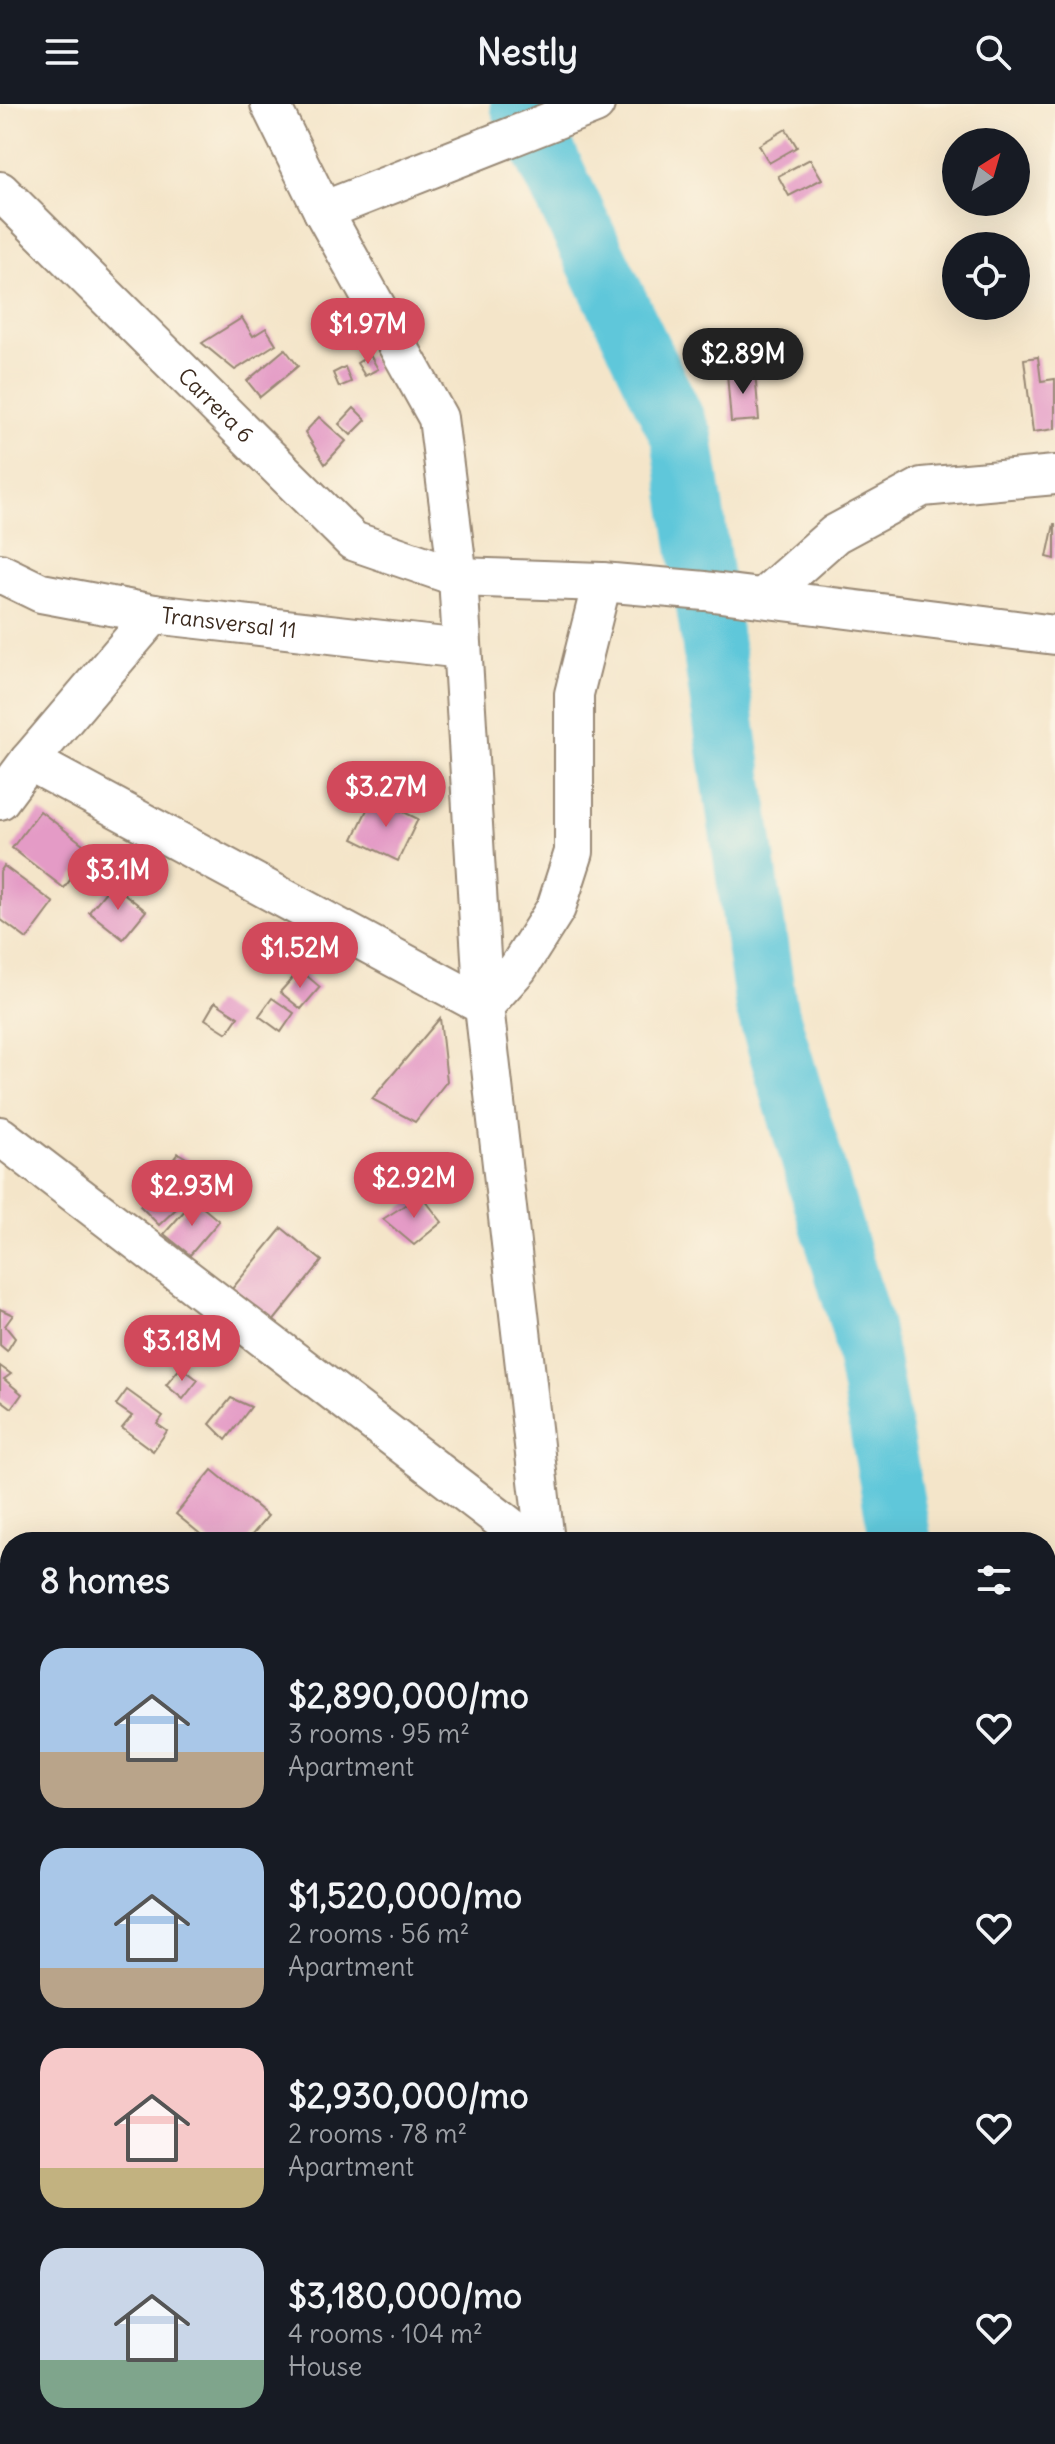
<!DOCTYPE html>
<meta charset="utf-8">
<style>
body{margin:0;font-family:Delius,sans-serif;background:#20242c;color:#f1f3f6;height:100vh;display:flex;flex-direction:column;font-size:30px;white-space:nowrap}
*{box-sizing:border-box;margin:0}
p{font-size:26px;color:#9ea1a6}
.icon{flex:none;width:44px;height:44px;fill:none;stroke:currentColor;stroke-width:2;stroke-linecap:round;stroke-linejoin:round}
.map{position:relative;flex:1;overflow:hidden}
.sheet{position:absolute;left:0px;top:1428px;width:1056px;height:912px;display:flex;flex-direction:column;background:#171b24;border-radius:32px 32px 0 0;box-shadow:0 8px 32px #0002}
.sheet>*{flex:none}
.needle{width:52px;rotate:37deg}
.controls{position:absolute;left:942px;top:24px;display:grid;gap:16px}
.controls a{display:grid;place-items:center;width:88px;height:88px;border-radius:50%;background:#171b24;box-shadow:0 8px 32px #0002;font-size:40px}
.price{position:absolute;translate:-50% -68px;padding:0 18px;border-radius:28px;background:#d1495b;color:#fff;font-size:26px;line-height:52px;filter:drop-shadow(0 2px 4px #0008)}
.price::after{content:'';position:absolute;left:50%;top:48px;width:24px;height:18px;margin-left:-12px;background:inherit;clip-path:polygon(0 0,100% 0,50% 100%)}
.price.current{background:#222;color:#fff}
ul{padding:0;list-style:none}
li{display:flex;align-items:center;gap:24px;height:200px;padding:0 40px}
li span{display:grid;place-items:center;flex:none;width:224px;height:160px;border-radius:24px;color:#555}
li>.icon{margin-inline-start:auto}
span .icon{width:96px;height:96px;fill:#fffc;stroke-width:1}
li b{font-size:34px}
h2{display:flex;justify-content:space-between;align-items:center;height:96px;padding:0 40px;font-size:34px}
header{display:flex;justify-content:space-between;align-items:center;height:104px;padding:0 40px;background:#171b24;font-size:36px;font-weight:800}
.map>svg:first-child{display:block}
</style>
<header><svg class="icon" aria-label="menu" viewBox="0 0 24 24"><path d="M4 6h16M4 12h16M4 18h16"/></svg>Nestly<svg class="icon" aria-label="search" viewBox="0 0 24 24"><circle cx="10" cy="10" r="6"/><path d="M15 15l6 6"/></svg></header>
<div class="map">
<svg width="1055" height="2340" viewBox="0 0 1055 2340">
<rect width="100%" height="100%" fill="#fcf5e5"/>
<filter id="ink" filterUnits="userSpaceOnUse"><feTurbulence type="fractalNoise" baseFrequency=".0125" numOctaves="2"/><feDisplacementMap in="SourceGraphic" scale="16" xChannelSelector="R" yChannelSelector="G"/><feConvolveMatrix kernelMatrix="1 2 1 2 8 2 1 2 1" color-interpolation-filters="sRGB"/></filter>
<filter id="wash" filterUnits="userSpaceOnUse"><feTurbulence type="fractalNoise" baseFrequency=".006" numOctaves="4" result="noise"/><feDisplacementMap in="SourceGraphic" scale="32" xChannelSelector="R" yChannelSelector="G"/><feGaussianBlur stdDeviation="1.8" result="paint"/><feColorMatrix in="noise" values="0 0 0 0 0 0 0 0 0 0 0 0 0 0 0 0 0 1.4 0 .05"/><feComposite in="paint" operator="in"/></filter>
<g filter="url(#wash)">
<rect width="100%" height="100%" fill="#f4e5c9"/>
<g fill="none" stroke-linecap="round" stroke-linejoin="round">
<path stroke="#5ec7da" stroke-width="10" d="M857,2340L870,2330"/>
<g stroke="#5ec7da" stroke-width="62">
<path d="M521,0L682,333L766,902L862,1224L901,1438"/>
<path d="M1046,1785L1055,1789"/>
</g>
</g>
<g id="blocks">
<g fill="#e49bc6">
<path d="M786,25L797,43L769,59L759,41Z"/>
<path d="M810,55L822,75L789,92L778,72Z"/>
<path d="M242,214L253,232L266,224L276,240L235,266L202,239Z"/>
<path d="M285,245L298,262L260,293L247,277Z"/>
<path d="M370,251L378,265L365,272L357,259Z"/>
<path d="M1038,253L1041,277L1055,275V325L1033,328L1024,255Z"/>
<path d="M345,263L351,278L339,283L333,269Z"/>
<path d="M755,267L759,316L731,318L727,269Z"/>
<path d="M354,304L366,316L351,331L339,320Z"/>
<path d="M319,313L346,337L325,360L305,328Z"/>
<path d="M1054,420H1055V455L1047,453Z"/>
<path d="M373,693L418,715L398,757L353,735Z"/>
<path d="M40,707L92,747L64,784L12,744Z"/>
<path d="M4,762L54,799L27,835L0,815V768Z"/>
<path d="M112,780L146,807L123,835L89,808Z"/>
<path d="M300,866L320,883L301,905L280,888Z"/>
<path d="M272,894L294,909L281,928L259,912Z"/>
<path d="M215,898L238,913L227,929L205,915Z"/>
<path d="M440,914L447,977L415,1018L372,995Z"/>
<path d="M178,1049L213,1070L159,1121L140,1102Z"/>
<path d="M421,1091L442,1118L414,1141L383,1115Z"/>
<path d="M194,1096L219,1117L190,1151L164,1130Z"/>
<path d="M282,1124L322,1157L272,1219L231,1186Z"/>
<path d="M0,1205L13,1211L5,1222L15,1234L7,1247L0,1241Z"/>
<path d="M0,1262L11,1270L4,1275L22,1290L12,1304L0,1295Z"/>
<path d="M181,1263L198,1276L183,1295L166,1281Z"/>
<path d="M127,1286L163,1312L157,1320L167,1327L153,1347L122,1324L132,1312L116,1301Z"/>
<path d="M231,1294L251,1303L226,1336L210,1320Z"/>
<path d="M212,1366L268,1412L246,1438H210L176,1410Z"/>
<path d="M1046,1487L1055,1488V1515L1046,1514Z"/>
<path d="M0,1731L10,1737V1746L0,1764Z"/>
<path d="M0,1892L10,1899V1932L3,1943L0,1941Z"/>
<path d="M10,2172V2207L0,2201V2187Z"/>
<path d="M0,2208L10,2215V2245L0,2259Z"/>
<path d="M1046,2258L1055,2260L1054,2284L1046,2280Z"/>
<path d="M1046,2286L1054,2289L1046,2309Z"/>
</g>
</g>
</g>
<g filter="url(#ink)">
<use href="#blocks" fill-opacity="0" stroke="#988874" stroke-width="2"/>
<g fill="none" stroke-linecap="round" stroke-linejoin="round">
<defs>
<g id="minor">
<path d="M270,0L323,107L438,314L458,473L484,902L545,1438"/>
<path id="s1" d="M0,87L353,437L458,473L602,478L705,487L1055,531"/>
<path d="M323,107L595,0"/>
<path id="s2" d="M0,469L41,489L154,510L462,545"/>
<path d="M764,493L835,430L922,383L1055,371"/>
<path d="M29,657L484,902L518,864L556,804L574,748V590L602,478"/>
<path d="M0,696L29,657L154,510"/>
<path d="M0,1032L530,1438"/>
<path d="M0,1478L10,1487"/>
<path d="M1046,1639L1055,1634"/>
<path d="M0,1996L10,2004"/>
<path d="M0,2299L10,2305"/>
<path d="M56,2330L74,2340"/>
<path d="M260,2340L285,2330"/>
</g>
</defs>
<use href="#minor" stroke="#988874" stroke-width="42"/>
<use href="#minor" stroke="#fff" stroke-width="38"/>
</g>
</g>
<g text-anchor="middle" stroke-width="7" stroke-linejoin="round" paint-order="stroke">
<g font-size="22" fill="#3b2a1e" stroke="#fcf5e5">
<text dy="8" stroke="none"><textPath href="#s1" startOffset="304">Carrera 6</textPath></text>
<text dy="8" stroke="none"><textPath href="#s2" startOffset="236">Transversal 11</textPath></text>
</g>
</g>
</svg>
<div class="controls">
<a><svg class="needle" viewBox="-14 -14 28 28"><path d="M0-13l5 13h-10z" fill="#e53935"/><path d="M0 13l5-13h-10z" fill="#9ea1a6"/></svg></a>
<a><svg class="icon" aria-label="locate" viewBox="0 0 24 24"><circle cx="12" cy="12" r="6"/><path d="M12 2v4M12 18v4M2 12h4M18 12h4"/></svg></a>
</div>
<b class="price" style="left:368px;top:262px">$1.97M</b>
<b class="price current" style="left:743px;top:292px">$2.89M</b>
<b class="price" style="left:386px;top:725px">$3.27M</b>
<b class="price" style="left:118px;top:808px">$3.1M</b>
<b class="price" style="left:300px;top:886px">$1.52M</b>
<b class="price" style="left:414px;top:1116px">$2.92M</b>
<b class="price" style="left:192px;top:1124px">$2.93M</b>
<b class="price" style="left:182px;top:1279px">$3.18M</b>
<section class="sheet">
<h2>8 homes<svg class="icon" aria-label="filters" viewBox="0 0 24 24"><path d="M4 7h16M4 17h16"/><circle cx="9" cy="7" r="2"/><circle cx="15" cy="17" r="2"/></svg></h2>
<ul>
<li><span style="background:linear-gradient(#a9c7e8 65%,#b9a48a 0)"><svg class="icon" aria-label="home" viewBox="0 0 24 24"><path d="M3 11l9-7 9 7M6 9v11h12V9"/></svg></span><div><b>$2,890,000/mo</b><p>3 rooms · 95 m²</p><p>Apartment</p></div><svg class="icon" aria-label="heart" viewBox="0 0 24 24"><path d="M12 20l-8-8c-3-5 5-10 8-4 3-6 11-1 8 4z"/></svg></li>
<li><span style="background:linear-gradient(#a9c7e8 75%,#b9a48a 0)"><svg class="icon" aria-label="home" viewBox="0 0 24 24"><path d="M3 11l9-7 9 7M6 9v11h12V9"/></svg></span><div><b>$1,520,000/mo</b><p>2 rooms · 56 m²</p><p>Apartment</p></div><svg class="icon" aria-label="heart" viewBox="0 0 24 24"><path d="M12 20l-8-8c-3-5 5-10 8-4 3-6 11-1 8 4z"/></svg></li>
<li><span style="background:linear-gradient(#f6c9c9 75%,#c2b280 0)"><svg class="icon" aria-label="home" viewBox="0 0 24 24"><path d="M3 11l9-7 9 7M6 9v11h12V9"/></svg></span><div><b>$2,930,000/mo</b><p>2 rooms · 78 m²</p><p>Apartment</p></div><svg class="icon" aria-label="heart" viewBox="0 0 24 24"><path d="M12 20l-8-8c-3-5 5-10 8-4 3-6 11-1 8 4z"/></svg></li>
<li><span style="background:linear-gradient(#c9d6e8 70%,#7fa58c 0)"><svg class="icon" aria-label="home" viewBox="0 0 24 24"><path d="M3 11l9-7 9 7M6 9v11h12V9"/></svg></span><div><b>$3,180,000/mo</b><p>4 rooms · 104 m²</p><p>House</p></div><svg class="icon" aria-label="heart" viewBox="0 0 24 24"><path d="M12 20l-8-8c-3-5 5-10 8-4 3-6 11-1 8 4z"/></svg></li>
</ul>
</section>
</div>
